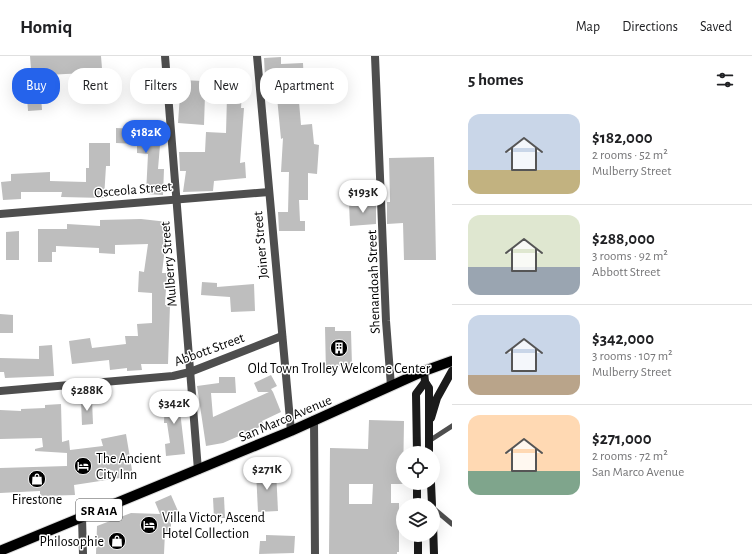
<!DOCTYPE html>
<meta charset="utf-8">
<style>
body{margin:0;font-family:"Alegreya Sans",sans-serif;background:#f6f6f6;color:#202124;height:100vh;display:flex;flex-direction:column;font-size:15px;white-space:nowrap}
*{box-sizing:border-box;margin:0}
p{font-size:13px;color:#757577}
.icon{flex:none;width:22px;height:22px;fill:none;stroke:currentColor;stroke-width:2;stroke-linecap:round;stroke-linejoin:round}
.map{position:relative;flex:1;overflow:hidden}
.drawer{display:flex;flex-direction:column;background:#fff;width:300px}
.drawer>*{flex:none}
.hud{position:absolute;left:12px;top:12px;width:380px;height:36px;display:flex;gap:8px}
.tools{position:absolute;left:396px;top:390px;display:grid;gap:8px}
.tools a{display:grid;place-items:center;width:44px;height:44px;border-radius:50%;background:#fff;box-shadow:0 4px 16px #0002;font-size:20px}
.price{position:absolute;translate:-50% -34px;padding:0 9px;border-radius:14px;background:#fff;color:#222;font-size:13px;line-height:26px;filter:drop-shadow(0 1px 2px #0008)}
.price::after{content:'';position:absolute;left:50%;top:24px;width:12px;height:9px;margin-left:-6px;background:inherit;clip-path:polygon(0 0,100% 0,50% 100%)}
.price.selected{background:#2563eb;color:#fff}
ul{padding:0;list-style:none}
li{display:flex;align-items:center;gap:12px;height:100px;padding:0 16px}
li+li{border-top:1px solid #e0e0e0}
li span{display:grid;place-items:center;flex:none;width:112px;height:80px;border-radius:12px;color:#555}
li>.icon{margin-inline-start:auto}
span .icon{width:48px;height:48px;fill:#fffc;stroke-width:1}
li b{font-size:17px}
h2{display:flex;justify-content:space-between;align-items:center;height:48px;padding:0 16px;font-size:17px}
.pill{padding:0 14px;border-radius:16px;background:#fff;box-shadow:0 4px 16px #0002;font-size:14px;line-height:36px}
.pill.selected{background:#2563eb;color:#fff}
header{display:flex;align-items:center;gap:24px;box-sizing:border-box;height:56px;padding:0 20px;background:#fff;border-bottom:1px solid #e0e0e0}
header strong{font-size:19px}
nav{display:flex;gap:22px;margin-inline-start:auto;font-size:14px}
main{display:flex;flex:1;min-height:0}
.map>svg:first-child{display:block}
</style>
<header>
<strong>Homiq</strong>
<nav><a>Map</a><a>Directions</a><a>Saved</a></nav>
</header>
<main>
<div class="map">
<svg width="452" height="498" viewBox="0 0 452 498">
<rect width="100%" height="100%" fill="#fff"/>
<g fill="#bebebe" fill-rule="evenodd">
<path d="M30,0H101L103,25L86,26L85,17L47,19L48,26L37,27L36,13H31Z"/>
<path d="M281,1V8L303,7L304,29L314,28V46H299L301,69L312,68L314,88L319,89L317,118L308,117V144H299L300,165H305V175H279L278,156H288L289,116H281L283,82L281,83L275,20L265,21L264,2Z"/>
<path d="M224,18L243,19L241,52H244L240,107L245,106L246,122L214,125L213,135L183,136L186,115H180L179,96H205L206,76L226,77L227,40L205,39L204,69L178,67L181,24L224,26Z"/>
<path d="M41,40L42,54L28,55L27,41Z"/>
<path d="M138,70L150,71V77H161L158,113H164L163,139L146,138L148,98L137,97V88L116,87V72L138,73Z"/>
<path d="M89,87H110V110H106L104,142L61,141L62,136H21V143L3,144L1,126L11,125V118L50,116V125L86,126V112H89Z"/>
<path d="M434,101L436,204H404L403,167L387,168V146H390L389,102Z"/>
<path d="M376,146V168L350,170L349,147Z"/>
<path d="M141,163L168,166L162,217H167L165,249H170L168,308H141L142,314L127,315V312L110,314L109,304L72,308L69,285L90,282L92,292L126,288L125,280H138L137,268L152,267V237L138,236L139,215L144,216L148,188L115,189V198L99,197V192L56,190V196H52V206H38V173H67V168L100,170V164Z"/>
<path d="M19,175V204H6V176Z"/>
<path d="M202,226L217,227V231L254,228L255,255L231,256L230,241L201,239Z"/>
<path d="M0,258L13,259V277H0Z"/>
<path d="M325,271H335V275H351L352,310H336V318H326Z"/>
<path d="M52,289L54,320L5,322L4,316H0V302L39,303V290Z"/>
<path d="M271,319L277,330L271,333L273,336H258L254,327Z"/>
<path d="M219,321H235L236,337H211L213,361L269,336H273L281,356L262,365L264,369L223,387L206,390L197,330L219,327Z"/>
<path d="M165,337L180,338V355L185,398L166,400L165,388L170,387L167,367H164Z"/>
<path d="M81,344H92L93,368L82,369Z"/>
<path d="M61,348L62,386L69,384L70,394L103,390L101,383L126,378L133,420L74,429L75,439L40,440V435L0,437V412L67,410V397L35,395V393L43,391L42,382L0,383V354L21,355V353L45,352V349Z"/>
<path d="M369,364L404,365L403,428H391V447H399V496H397V498H329L330,392L368,393ZM349,428H373L372,448H349Z"/>
<path d="M276,414L278,455L258,456L256,415Z"/>
<path d="M171,439L178,455L171,458V484L168,476H165L164,498H96L97,470L131,457L160,458L155,446Z"/>
<path d="M224,441L225,462H214L213,442Z"/>
<path d="M266,479L295,480L294,497L259,498L260,485H266Z"/>
</g>
<g fill="none" stroke-linecap="round" stroke-linejoin="round">
<defs>
<path id="primary" d="M0,495L291,375L424,315L452,305"/>
</defs>
<use href="#primary" stroke="#dbdbdb" stroke-width="12"/>
<g stroke="#4e4e4e" stroke-width="5">
<path d="M429,385L452,370"/>
<path d="M433,452L452,468"/>
</g>
<g stroke="#4e4e4e" stroke-width="8">
<path d="M165,0L198,414"/>
<path d="M257,0L291,375"/>
<path d="M375,0L386,265L391,330"/>
<path d="M0,158L269,136"/>
<path d="M0,335L173,320L190,316L282,280"/>
<path d="M314,364L315,498"/>
<path d="M82,461L83,498"/>
</g>
<g stroke="#1b1b1b" stroke-width="8">
<path d="M424,315L425,326L429,332V397"/>
<path d="M431,362L437,342L452,315"/>
<path d="M417,397L416,338L425,326"/>
<path d="M417,427V449"/>
<path d="M431,427L432,449"/>
<path d="M433,468L434,498"/>
<path d="M418,479V498"/>
</g>
<use href="#primary" stroke="#000" stroke-width="10"/>
</g>
<defs>
<symbol id="building-disc" viewBox="-11 -11 22 22"><circle r="9.5" fill="#000" stroke="#fff"/><path d="M-4-6H4V6H1V3H-1V6H-4ZM-2.5-4.3h1.7v1.8h-1.7ZM.8-4.3h1.7v1.8H.8ZM-2.5-1h1.7V.8h-1.7ZM.8-1h1.7V.8H.8Z" fill="#fff"/></symbol>
<symbol id="hotel-disc" viewBox="-11 -11 22 22"><circle r="9.5" fill="#000" stroke="#fff"/><path d="M-6-4.5h1.5V1H6V5H4.5V3h-9V5H-6ZM-4 0a1.8 1.8 0 1 1 3.6 0ZM.5 0V-2.5h3Q6-2.5 6 0Z" fill="#fff"/></symbol>
<symbol id="shop-disc" viewBox="-11 -11 22 22"><circle r="9.5" fill="#000" stroke="#fff"/><path d="M-5-2.5h2.3a2.7 3.5 0 0 1 5.4 0H5L5.5 6h-11ZM-1.5-2.5h3a1.5 2.3 0 0 0-3 0Z" fill="#fff"/></symbol>
</defs>
<g fill-rule="evenodd">
<use href="#building-disc" x="329" y="282" width="20" height="20"/>
<use href="#hotel-disc" x="73" y="400" width="20" height="20"/>
<use href="#shop-disc" x="27" y="413" width="20" height="20"/>
<use href="#hotel-disc" x="139" y="459" width="20" height="20"/>
<use href="#shop-disc" x="107" y="475" width="20" height="20"/>
</g>
<g text-anchor="middle" stroke-width="3" stroke-linejoin="round" paint-order="stroke">
<rect fill="#fff" stroke="#4c4c4c" stroke-width="1" x="76" y="443" width="46" height="22" rx="3"/>
<g font-size="13" font-weight="bold" fill="#000">
<text x="99" y="459">SR A1A</text>
</g>
<g font-size="14" fill="#000" stroke="#fff">
<text transform="translate(133 133) rotate(-5)" y="5">Osceola Street</text>
<text transform="translate(260 189) rotate(-95)" y="5">Joiner Street</text>
<text transform="translate(168 208) rotate(-95)" y="5">Mulberry Street</text>
<text transform="translate(373 226) rotate(-92)" y="5">Shenandoah Street</text>
<text transform="translate(209 293) rotate(-20)" y="5">Abbott Street</text>
<text transform="translate(285 362) rotate(-23)" y="5">San Marco Avenue</text>
</g>
<g font-size="14" fill="#000" stroke="#fff">
<text x="339" y="317">Old Town Trolley Welcome Center</text>
<text x="96" y="407" text-anchor="start">The Ancient<tspan x="96" dy="16">City Inn</tspan></text>
<text x="37" y="448">Firestone</text>
<text x="162" y="466" text-anchor="start">Villa Victor, Ascend<tspan x="162" dy="16">Hotel Collection</tspan></text>
<text x="104" y="490" text-anchor="end">Philosophie</text>
</g>
</g>
</svg>
<div class="tools">
<a><svg class="icon" aria-label="locate" viewBox="0 0 24 24"><circle cx="12" cy="12" r="6"/><path d="M12 2v4M12 18v4M2 12h4M18 12h4"/></svg></a>
<a><svg class="icon" aria-label="layers" viewBox="0 0 24 24"><path d="M12 4l9 5-9 5-9-5zM3 14l9 5 9-5"/></svg></a>
</div>
<b class="price selected" style="left:146px;top:98px">$182K</b>
<b class="price" style="left:363px;top:158px">$193K</b>
<b class="price" style="left:87px;top:356px">$288K</b>
<b class="price" style="left:174px;top:369px">$342K</b>
<b class="price" style="left:267px;top:435px">$271K</b>
<div class="hud">
<a class="pill selected">Buy</a>
<a class="pill">Rent</a>
<a class="pill">Filters</a>
<a class="pill">New</a>
<a class="pill">Apartment</a>
</div>
</div>
<section class="drawer">
<h2>5 homes<svg class="icon" aria-label="filters" viewBox="0 0 24 24"><path d="M4 7h16M4 17h16"/><circle cx="9" cy="7" r="2"/><circle cx="15" cy="17" r="2"/></svg></h2>
<ul>
<li><span style="background:linear-gradient(#c9d6e8 70%,#c2b280 0)"><svg class="icon" aria-label="home" viewBox="0 0 24 24"><path d="M3 11l9-7 9 7M6 9v11h12V9"/></svg></span><div><b>$182,000</b><p>2 rooms · 52 m²</p><p>Mulberry Street</p></div></li>
<li><span style="background:linear-gradient(#dfe7d0 65%,#9aa5b1 0)"><svg class="icon" aria-label="home" viewBox="0 0 24 24"><path d="M3 11l9-7 9 7M6 9v11h12V9"/></svg></span><div><b>$288,000</b><p>3 rooms · 92 m²</p><p>Abbott Street</p></div></li>
<li><span style="background:linear-gradient(#c9d6e8 75%,#b9a48a 0)"><svg class="icon" aria-label="home" viewBox="0 0 24 24"><path d="M3 11l9-7 9 7M6 9v11h12V9"/></svg></span><div><b>$342,000</b><p>3 rooms · 107 m²</p><p>Mulberry Street</p></div></li>
<li><span style="background:linear-gradient(#ffd9b3 70%,#7fa58c 0)"><svg class="icon" aria-label="home" viewBox="0 0 24 24"><path d="M3 11l9-7 9 7M6 9v11h12V9"/></svg></span><div><b>$271,000</b><p>2 rooms · 72 m²</p><p>San Marco Avenue</p></div></li>
</ul>
</section>
</main>
